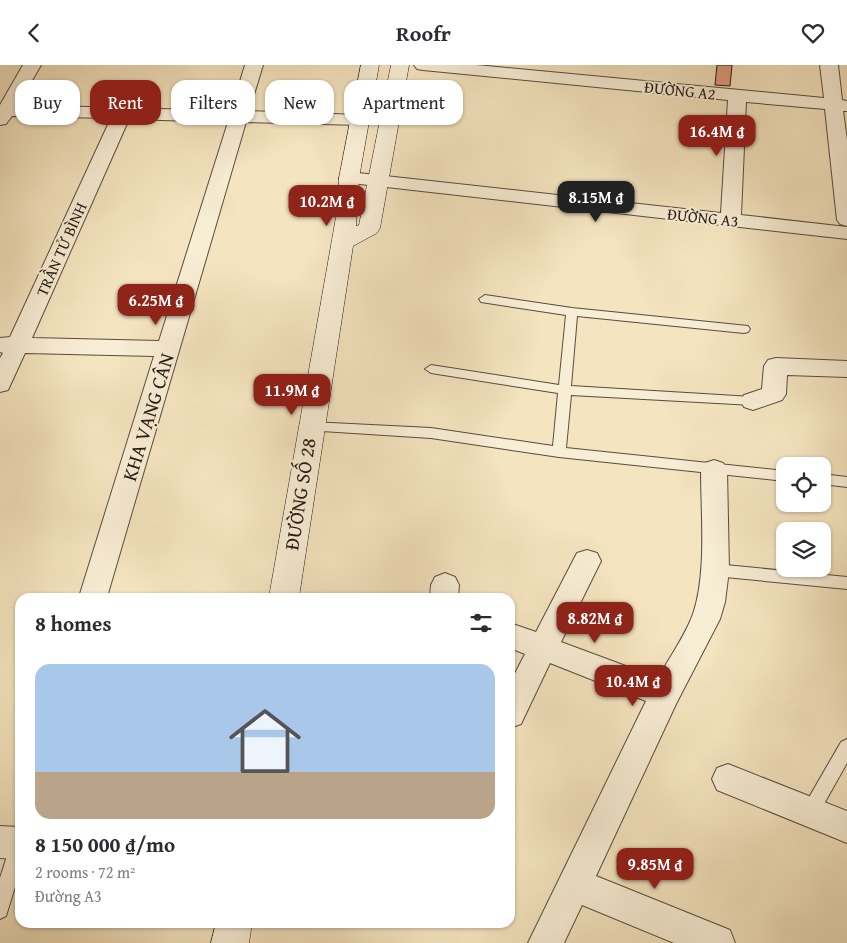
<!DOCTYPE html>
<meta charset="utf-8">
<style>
body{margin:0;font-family:"Gentium Book Plus",serif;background:#f2f2f3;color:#2b2b33;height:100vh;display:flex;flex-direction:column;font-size:19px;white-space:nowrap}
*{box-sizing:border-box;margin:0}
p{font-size:16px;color:#7c7c81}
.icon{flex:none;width:28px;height:28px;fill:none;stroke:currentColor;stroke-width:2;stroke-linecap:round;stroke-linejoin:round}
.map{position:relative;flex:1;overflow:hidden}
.sheet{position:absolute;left:15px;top:528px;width:500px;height:335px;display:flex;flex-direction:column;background:#fff;border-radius:15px;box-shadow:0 1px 4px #0004}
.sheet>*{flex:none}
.guide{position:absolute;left:15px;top:15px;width:500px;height:45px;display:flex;gap:10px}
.buttons{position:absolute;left:776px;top:392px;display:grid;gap:10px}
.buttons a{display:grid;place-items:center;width:55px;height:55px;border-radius:10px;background:#fff;box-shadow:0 1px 4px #0004;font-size:25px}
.price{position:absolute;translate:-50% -42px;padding:0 11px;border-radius:10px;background:#8f2418;color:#fff;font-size:16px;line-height:32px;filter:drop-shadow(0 1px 2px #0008)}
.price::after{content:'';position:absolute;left:50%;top:30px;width:15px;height:11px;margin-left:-8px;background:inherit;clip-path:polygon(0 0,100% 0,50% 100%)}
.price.selected{background:#222;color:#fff}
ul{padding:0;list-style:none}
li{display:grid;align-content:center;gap:10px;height:265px;padding:0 20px}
li span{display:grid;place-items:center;height:155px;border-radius:15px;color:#555}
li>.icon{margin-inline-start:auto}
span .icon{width:90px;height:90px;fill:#fffc;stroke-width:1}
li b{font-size:21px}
h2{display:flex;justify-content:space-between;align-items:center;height:60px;padding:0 20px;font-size:21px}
.chip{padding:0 18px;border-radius:15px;background:#fff;box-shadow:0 1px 4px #0004;font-size:18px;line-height:45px}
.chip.selected{background:#8f2418;color:#fff}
header{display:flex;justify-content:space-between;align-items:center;height:65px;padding:0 20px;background:#fff;font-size:22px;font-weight:600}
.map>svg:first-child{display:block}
</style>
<header><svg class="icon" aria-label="back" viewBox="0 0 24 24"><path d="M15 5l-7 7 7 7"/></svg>Roofr<svg class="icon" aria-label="heart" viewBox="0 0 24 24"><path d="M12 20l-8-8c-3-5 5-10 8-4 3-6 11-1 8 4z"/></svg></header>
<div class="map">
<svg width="847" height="878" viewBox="0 0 847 878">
<rect width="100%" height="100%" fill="#f4e4bf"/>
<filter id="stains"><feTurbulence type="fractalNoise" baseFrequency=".004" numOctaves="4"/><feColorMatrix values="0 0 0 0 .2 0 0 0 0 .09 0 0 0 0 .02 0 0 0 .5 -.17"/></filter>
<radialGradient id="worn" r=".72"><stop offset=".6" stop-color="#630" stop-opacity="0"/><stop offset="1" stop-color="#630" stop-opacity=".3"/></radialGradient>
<path fill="#e19e7e" stroke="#241913" d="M717,0H732L730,21L715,20Z"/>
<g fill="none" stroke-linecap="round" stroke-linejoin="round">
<defs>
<g id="lane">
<path d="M485,230L572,243L748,261L750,264L748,267L744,268L577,251L571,321L753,332L757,333L759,336L757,339L753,340L571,330L566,383L785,406V416L559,392L431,373L306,365L305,362L306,359L311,357L431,363L553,381L558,328L431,308L425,304L431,300L559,320L566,250L481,237L479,234Z"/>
<path d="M822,409L847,412V422L822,419Z"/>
<path d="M715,499L847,512V524L715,511L710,509L708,505L710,501Z"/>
<path d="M847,674V698L816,753L810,755L804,753L801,747L804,741L841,677Z"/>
<path d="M19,769L20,806L6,851L0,854V813L13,772Z"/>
</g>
<g id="street">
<path d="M23,0H41L18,40L231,46L245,0H263L249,46L361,50L367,51L370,55L367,59L361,60L246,57L107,532H79L154,291L25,288L8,325L0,327V293L3,288L0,287V273L10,272L111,53L12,51L6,59L0,60V40ZM129,54L228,57L159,276L32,273Z"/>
<path d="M414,0H476L824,33L820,0H838L842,35L847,36V46H843L847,75V161L840,159L837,155L825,44L746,37L741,150L847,162V174L342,117L339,113L342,109L349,107L721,148L728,35L423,5L417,4Z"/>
<path d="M776,293L847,296V312L787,310L786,329L782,335L753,345L744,342L741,336L744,330L762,324L764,301L768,295Z"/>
<path d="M714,395L723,398L727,405L729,505L725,537L720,554L676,639L596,811L730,865L735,878H674L582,840L564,878H528L646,636L550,598L521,659L510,663V618L525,589L510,583V558L536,567L577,488L587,485L597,488L601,496L561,577L658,613C669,593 685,571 693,549C707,509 701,449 701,405L705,398Z"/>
<path d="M445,508L455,512L459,520L458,532H430L431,520L435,512Z"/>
<path d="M728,699L847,746V778L717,725L712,714L717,703Z"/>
<path d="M0,761L20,762V794L0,793Z"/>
</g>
<g id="secondary">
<path d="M361,0H379L359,113L356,161L359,160L391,0H409L380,163L377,168L353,181L299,532H269L336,152L339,113Z"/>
<path d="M216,858H252L249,878H211Z"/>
</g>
</defs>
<use href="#lane" stroke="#584c3e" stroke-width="2"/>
<use href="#street" stroke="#584c3e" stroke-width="2"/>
<use href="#secondary" stroke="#241913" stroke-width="1"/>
<use href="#lane" fill="#f8edd5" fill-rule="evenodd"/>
<use href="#street" fill="#f8edd5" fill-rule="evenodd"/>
<use href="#secondary" fill="#f8edd5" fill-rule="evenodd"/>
</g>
<g text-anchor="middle" stroke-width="4" stroke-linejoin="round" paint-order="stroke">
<g font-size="16" fill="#241913" stroke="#f8edd5">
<text transform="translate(680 25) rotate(6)" y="6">ĐƯỜNG A2</text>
<text transform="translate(703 152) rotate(6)" y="6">ĐƯỜNG A3</text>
<text transform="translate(61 184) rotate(-66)" y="6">TRẦN TỬ BÌNH</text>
</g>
<g font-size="20" fill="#241913" stroke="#f8edd5">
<text transform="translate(148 352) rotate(-73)" y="7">KHA VẠNG CÂN</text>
<text transform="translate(300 429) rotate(-81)" y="7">ĐƯỜNG SỐ 28</text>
</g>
</g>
<rect width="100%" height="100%" filter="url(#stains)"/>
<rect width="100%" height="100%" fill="url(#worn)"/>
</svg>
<div class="buttons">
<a><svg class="icon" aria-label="locate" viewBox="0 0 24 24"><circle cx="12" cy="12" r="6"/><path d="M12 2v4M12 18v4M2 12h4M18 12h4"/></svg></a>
<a><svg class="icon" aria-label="layers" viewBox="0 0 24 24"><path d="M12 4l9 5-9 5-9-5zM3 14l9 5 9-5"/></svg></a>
</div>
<b class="price" style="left:717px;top:92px">16.4M ₫</b>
<b class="price selected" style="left:596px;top:158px">8.15M ₫</b>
<b class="price" style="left:327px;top:162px">10.2M ₫</b>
<b class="price" style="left:156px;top:261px">6.25M ₫</b>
<b class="price" style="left:292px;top:351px">11.9M ₫</b>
<b class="price" style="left:595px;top:579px">8.82M ₫</b>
<b class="price" style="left:633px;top:642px">10.4M ₫</b>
<b class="price" style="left:655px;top:825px">9.85M ₫</b>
<div class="guide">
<a class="chip">Buy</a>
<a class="chip selected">Rent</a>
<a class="chip">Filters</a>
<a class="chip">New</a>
<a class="chip">Apartment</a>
</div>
<section class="sheet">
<h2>8 homes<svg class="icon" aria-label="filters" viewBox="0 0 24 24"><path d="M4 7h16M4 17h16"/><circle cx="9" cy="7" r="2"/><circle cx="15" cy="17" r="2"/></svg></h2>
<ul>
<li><span style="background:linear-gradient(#a9c7e8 70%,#b9a48a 0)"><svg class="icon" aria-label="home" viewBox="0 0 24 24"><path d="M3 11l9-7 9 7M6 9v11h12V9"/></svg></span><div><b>8 150 000 ₫/mo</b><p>2 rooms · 72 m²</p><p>Đường A3</p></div></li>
</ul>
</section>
</div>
